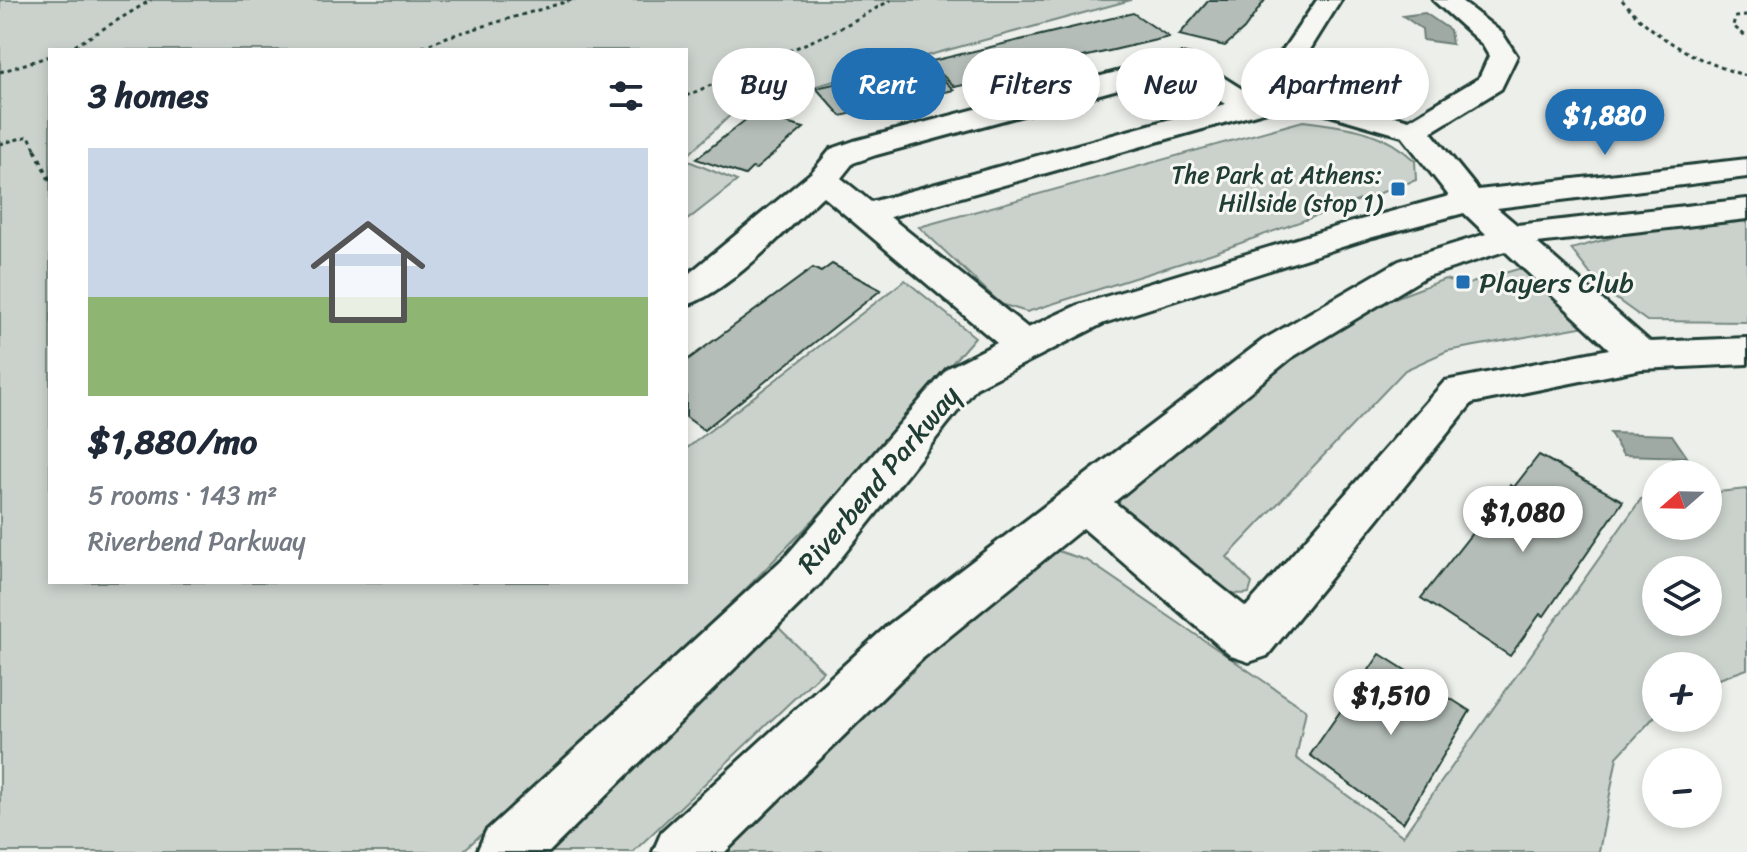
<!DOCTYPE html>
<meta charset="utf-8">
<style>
body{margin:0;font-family:Sriracha,sans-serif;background:#f6f6f7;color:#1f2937;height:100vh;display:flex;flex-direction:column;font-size:30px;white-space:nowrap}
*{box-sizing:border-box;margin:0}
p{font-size:26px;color:#747a83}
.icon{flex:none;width:44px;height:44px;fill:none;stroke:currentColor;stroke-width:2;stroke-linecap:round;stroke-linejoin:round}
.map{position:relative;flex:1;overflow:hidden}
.drawer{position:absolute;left:48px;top:48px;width:640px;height:536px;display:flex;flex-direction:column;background:#fff;border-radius:0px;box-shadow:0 4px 12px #0003}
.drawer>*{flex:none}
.hud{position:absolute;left:712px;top:48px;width:760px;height:72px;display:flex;gap:16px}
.needle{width:52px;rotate:250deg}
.controls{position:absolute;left:1642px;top:460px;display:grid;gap:16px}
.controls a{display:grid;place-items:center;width:80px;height:80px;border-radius:50%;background:#fff;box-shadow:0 4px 12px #0003;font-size:40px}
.price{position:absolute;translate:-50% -68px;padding:0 18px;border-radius:28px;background:#fff;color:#222;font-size:26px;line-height:52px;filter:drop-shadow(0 2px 4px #0008)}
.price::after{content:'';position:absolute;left:50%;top:48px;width:24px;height:18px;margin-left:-12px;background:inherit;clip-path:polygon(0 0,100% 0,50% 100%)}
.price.selected{background:#1f6fb2;color:#fff}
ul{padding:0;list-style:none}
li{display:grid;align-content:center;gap:16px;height:424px;padding:0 40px}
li+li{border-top:2px solid #e0e1e3}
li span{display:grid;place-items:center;height:248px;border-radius:0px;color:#555}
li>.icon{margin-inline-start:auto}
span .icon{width:144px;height:144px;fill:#fffc;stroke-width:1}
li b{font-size:34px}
h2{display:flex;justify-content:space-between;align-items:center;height:96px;padding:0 40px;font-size:34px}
.tag{padding:0 28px;border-radius:36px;background:#fff;box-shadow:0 4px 12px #0003;font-size:28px;line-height:72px}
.tag.selected{background:#1f6fb2;color:#fff}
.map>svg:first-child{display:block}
</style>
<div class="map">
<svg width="1747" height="852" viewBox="0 0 1747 852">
<rect width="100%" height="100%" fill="#edefea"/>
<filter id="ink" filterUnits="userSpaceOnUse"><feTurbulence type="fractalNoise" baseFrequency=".0125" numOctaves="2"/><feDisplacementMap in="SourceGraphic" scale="16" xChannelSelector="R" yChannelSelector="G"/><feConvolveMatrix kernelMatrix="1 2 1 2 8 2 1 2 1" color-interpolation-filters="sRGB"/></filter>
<g filter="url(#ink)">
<g fill="#cbd2cc" stroke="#758880" stroke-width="2" fill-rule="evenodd">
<path d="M0,0H1131L739,107L686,157V50H50V582H686V449L905,280L975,337L826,507L740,595L462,852H0Z"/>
<path d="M1303,121C1348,127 1381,129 1415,161L1416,180L1213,253L1027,312L1001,304L919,227Z"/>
<path d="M686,160L737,181L686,221Z"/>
<path d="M1747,221V322L1647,321L1601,288L1571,249L1629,233Z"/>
<path d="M1521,268L1597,324L1447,351L1405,370L1227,557L1252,583L1249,593C1206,602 1150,540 1118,513L1120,496L1310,345L1376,305L1445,279L1465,285Z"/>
<path d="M1747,489V669L1708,683V666H1656V715L1617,757L1599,852H720L911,671L1052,549L1088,561L1306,710L1296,758L1403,836L1641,499L1656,497V526H1708V493ZM1656,570H1708V622H1656Z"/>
<path d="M775,624L823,671L633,852H544Z"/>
</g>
<g fill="#9faaa4" stroke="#6c7e77" stroke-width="2">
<path d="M1425,13L1450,30L1452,44L1423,40L1422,29L1403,16Z"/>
<path d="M1610,433L1672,435L1687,457L1623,455Z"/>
</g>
<g fill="#b4bdb8" stroke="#1f3d34" stroke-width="2">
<path d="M1209,0H1265L1244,29L1225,46L1179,35Z"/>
<path d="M1133,13L1169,37L955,87L928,62Z"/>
<path d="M926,63L954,90L841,116L816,88Z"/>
<path d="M753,114L804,128L756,169L752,168L745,175L696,159Z"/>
<path d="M832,264L881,290L704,430L686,417V361L813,268L821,272Z"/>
<path d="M1539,455L1623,501L1544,616L1540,614L1510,656L1421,598L1510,485L1514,487Z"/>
<path d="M1380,654L1470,711L1403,823L1310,755Z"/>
</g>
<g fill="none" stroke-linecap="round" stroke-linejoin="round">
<defs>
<path id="minor" d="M1317,0H1341L1298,69L1299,90L1409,120L1479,78L1489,56L1482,44L1433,0H1460L1502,33L1517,56L1501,89L1431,132L1478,190L1747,159V177L1497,208L1517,225L1747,199V219L1537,243L1650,342L1747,338V364L1641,369L1472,403L1267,656L1249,662L1231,656L1083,528L923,658L725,852H653L662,831L887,626L1263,340L1399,261L1486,234L1464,213L1373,237L1104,323L976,388L821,583L549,852H477L486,831L787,555L948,368L997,343L823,196C790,226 727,294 686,305V276L812,172L831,149L854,141L1181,55L1191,57L1253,96L1271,92L1270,69ZM1177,73L1225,104L871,202L841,178L853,163L876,155ZM1285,106L1309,109L1402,136L1449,196L1349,223L1078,305L1028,328L890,217ZM1505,251L1609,349L1445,381L1246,607L1114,502L1291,358L1425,277Z"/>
</defs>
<use href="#minor" stroke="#1f3d34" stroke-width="6"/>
<g stroke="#1f3d34" stroke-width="3" stroke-dasharray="4 4" stroke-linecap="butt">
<path d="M1622,0C1656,40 1697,61 1747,76"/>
<path d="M1747,16L1735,17L1733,26L1747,37"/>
<path d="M68,50L151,0"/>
<path d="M415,50L447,37L572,0"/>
<path d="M0,72L50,56"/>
<path d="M686,96L837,30L891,0"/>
<path d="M0,144L29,136L36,151"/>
</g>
<path stroke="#1f3d34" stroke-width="4" stroke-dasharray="5 5" stroke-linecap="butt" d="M35,149L50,181"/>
<use href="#minor" fill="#f6f6f2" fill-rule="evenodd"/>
</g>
</g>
<g fill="#1f6fb2" stroke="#f6f6f2" stroke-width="3">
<rect x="1390" y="181" width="16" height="16" rx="4"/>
<rect x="1455" y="274" width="16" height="16" rx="4"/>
</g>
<g text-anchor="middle" stroke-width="6" stroke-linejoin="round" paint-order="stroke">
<g font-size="24" fill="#1f3d34" stroke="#f6f6f2" text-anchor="end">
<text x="1382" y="183">The Park at Athens:<tspan x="1382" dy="28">Hillside (stop 1)</tspan></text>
</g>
<g font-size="28" fill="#1f3d34" stroke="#f6f6f2" text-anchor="start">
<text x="1479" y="292">Players Club</text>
</g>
<g font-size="28" fill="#1f3d34" stroke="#f6f6f2">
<text transform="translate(878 479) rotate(-50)" y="10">Riverbend Parkway</text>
</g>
</g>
</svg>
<div class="controls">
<a><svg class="needle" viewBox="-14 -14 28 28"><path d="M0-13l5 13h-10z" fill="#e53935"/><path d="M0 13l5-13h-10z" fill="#747a83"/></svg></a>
<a><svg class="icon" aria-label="layers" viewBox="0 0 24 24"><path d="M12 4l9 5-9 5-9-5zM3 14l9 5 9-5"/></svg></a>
<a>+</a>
<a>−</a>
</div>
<b class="price selected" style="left:1605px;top:157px">$1,880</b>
<b class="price" style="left:1523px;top:554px">$1,080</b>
<b class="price" style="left:1391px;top:737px">$1,510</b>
<div class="hud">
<a class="tag">Buy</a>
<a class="tag selected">Rent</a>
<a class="tag">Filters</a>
<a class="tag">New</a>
<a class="tag">Apartment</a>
</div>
<section class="drawer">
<h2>3 homes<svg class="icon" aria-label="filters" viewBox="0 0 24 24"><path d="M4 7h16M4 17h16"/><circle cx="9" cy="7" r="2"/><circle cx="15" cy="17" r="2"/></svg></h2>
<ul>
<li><span style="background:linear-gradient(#c9d6e8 60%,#8fb573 0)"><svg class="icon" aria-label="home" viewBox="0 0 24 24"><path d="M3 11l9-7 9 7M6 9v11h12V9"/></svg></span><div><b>$1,880/mo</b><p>5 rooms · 143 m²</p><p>Riverbend Parkway</p></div></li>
</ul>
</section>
</div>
